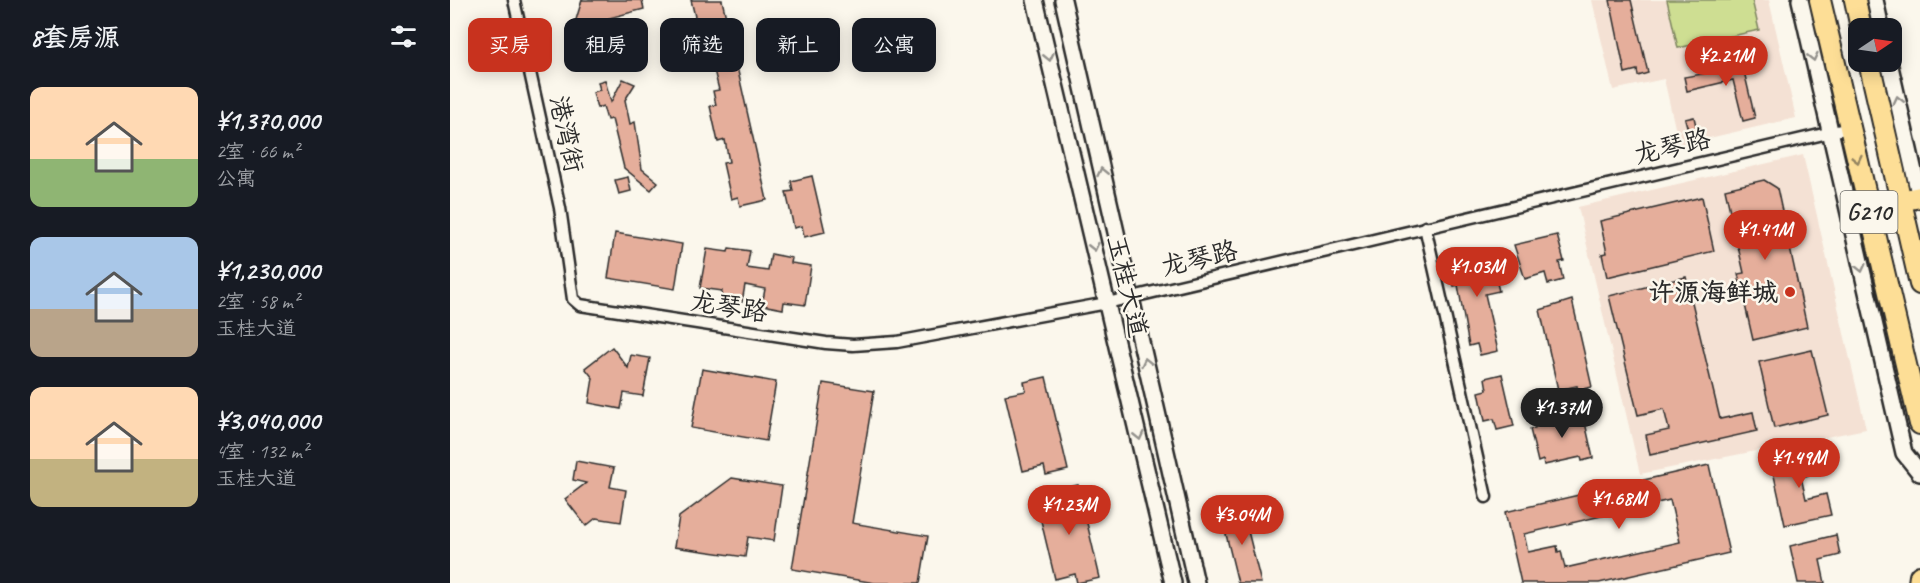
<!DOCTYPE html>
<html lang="zh">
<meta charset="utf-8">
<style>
body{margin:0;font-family:Caveat,"LXGW WenKai TC",sans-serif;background:#20242c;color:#f1f3f6;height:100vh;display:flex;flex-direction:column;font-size:22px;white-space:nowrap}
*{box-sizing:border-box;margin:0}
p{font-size:20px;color:#9ea1a6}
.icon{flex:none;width:33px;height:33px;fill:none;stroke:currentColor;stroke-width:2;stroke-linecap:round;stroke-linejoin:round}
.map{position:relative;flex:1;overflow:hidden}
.sheet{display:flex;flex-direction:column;background:#171b24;width:450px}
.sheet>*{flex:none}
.hud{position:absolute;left:18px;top:18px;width:570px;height:54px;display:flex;gap:12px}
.needle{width:39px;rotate:77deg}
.fabs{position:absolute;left:1398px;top:18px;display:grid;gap:12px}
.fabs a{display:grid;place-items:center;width:54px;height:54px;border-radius:12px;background:#171b24;box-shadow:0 3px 15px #0003;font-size:30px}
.price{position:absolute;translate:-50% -51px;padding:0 14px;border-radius:21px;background:#c8321e;color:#fff;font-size:20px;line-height:39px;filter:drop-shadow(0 2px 3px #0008)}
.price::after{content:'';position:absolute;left:50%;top:36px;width:18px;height:14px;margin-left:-9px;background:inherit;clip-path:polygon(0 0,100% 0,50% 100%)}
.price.current{background:#222;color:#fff}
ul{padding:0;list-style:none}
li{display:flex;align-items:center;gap:18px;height:150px;padding:0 30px}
li span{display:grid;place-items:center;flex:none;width:168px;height:120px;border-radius:12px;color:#555}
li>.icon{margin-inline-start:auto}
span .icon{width:72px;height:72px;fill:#fffc;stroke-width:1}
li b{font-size:26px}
h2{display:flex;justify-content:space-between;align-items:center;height:72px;padding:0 30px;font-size:26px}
.tag{padding:0 21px;border-radius:12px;background:#171b24;box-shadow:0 3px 15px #0003;font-size:21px;line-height:54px}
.tag.current{background:#c8321e;color:#fff}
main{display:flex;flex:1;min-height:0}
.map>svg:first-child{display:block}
</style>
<main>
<section class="sheet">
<h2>8套房源<svg class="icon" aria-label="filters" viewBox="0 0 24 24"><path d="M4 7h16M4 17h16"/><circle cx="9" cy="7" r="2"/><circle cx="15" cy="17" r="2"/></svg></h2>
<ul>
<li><span style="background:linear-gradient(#ffd9b3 60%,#8fb573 0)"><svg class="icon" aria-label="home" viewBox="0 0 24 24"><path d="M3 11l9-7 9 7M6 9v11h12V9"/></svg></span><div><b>¥1,370,000</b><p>2室 · 66 m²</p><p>公寓</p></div></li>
<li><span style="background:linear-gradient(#a9c7e8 60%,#b9a48a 0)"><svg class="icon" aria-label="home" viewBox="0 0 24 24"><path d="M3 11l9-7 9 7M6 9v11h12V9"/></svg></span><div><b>¥1,230,000</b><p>2室 · 58 m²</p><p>玉桂大道</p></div></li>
<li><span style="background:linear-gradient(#ffd9b3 60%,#c2b280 0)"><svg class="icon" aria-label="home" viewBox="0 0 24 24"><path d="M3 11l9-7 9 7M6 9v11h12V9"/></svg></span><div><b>¥3,040,000</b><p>4室 · 132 m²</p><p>玉桂大道</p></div></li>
</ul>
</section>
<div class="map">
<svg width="1470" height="583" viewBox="0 0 1470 583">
<rect width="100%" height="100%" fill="#fbf7ec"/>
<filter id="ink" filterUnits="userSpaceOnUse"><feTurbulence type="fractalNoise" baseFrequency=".0167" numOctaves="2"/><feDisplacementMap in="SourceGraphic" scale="12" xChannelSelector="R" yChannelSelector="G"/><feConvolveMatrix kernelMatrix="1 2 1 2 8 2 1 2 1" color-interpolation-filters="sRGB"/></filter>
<g filter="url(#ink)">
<g fill="#f4e1d4">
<path d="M1142,0H1319L1346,118L1229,145L1214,79L1163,90Z"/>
<path d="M1353,155L1416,429L1190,474L1128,207Z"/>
</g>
<path fill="#cede92" stroke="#7c845e" stroke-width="1.5" d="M1217,0H1302L1309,30L1228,48Z"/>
<g fill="#e5ae9b" stroke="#2b2b2b" stroke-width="1.5" fill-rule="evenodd">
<path d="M132,0H192L194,9L159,18L156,27L163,56L135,63L125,23Z"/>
<path d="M241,0H272L317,200L290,206L288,197L281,199L273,163L279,162L275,140L268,142L260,106L266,105L263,91L269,90L264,70L258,71Z"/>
<path d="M1160,0H1181L1198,73L1188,76L1187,70L1175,73Z"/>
<path d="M1293,67L1305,118L1293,121L1283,80L1237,91L1234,77Z"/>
<path d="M173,79L185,84L175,100L180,124L185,122L192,169L208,182L201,190L174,168L162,119L157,120L153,106L147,108L143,92L150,90L148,82L155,80L161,102Z"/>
<path d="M1244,117L1249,139L1241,141L1235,119Z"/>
<path d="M362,176L375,232L354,237L352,226L344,228L336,192L343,191L341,181Z"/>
<path d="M178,177L181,191L169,194L165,180Z"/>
<path d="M1314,180L1327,188L1357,327L1303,340L1288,274L1294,273L1275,189Z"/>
<path d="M1252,197L1264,251L1157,277L1152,254L1157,253L1150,221Z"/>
<path d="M165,233L232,244L225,289L158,278Z"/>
<path d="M1107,235L1114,261L1109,262L1113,280L1098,284L1095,273L1075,279L1064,245Z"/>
<path d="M279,248L300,251L297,268L318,271L321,254L342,258L341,263L361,266L355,305L334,302L333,309L312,305L315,289L295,285L292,302L271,298L272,291L250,288L257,249L278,252Z"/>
<path d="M1043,251L1045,263H1042L1049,291L1035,294L1048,351L1030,355L1027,344L1019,346L1008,285L1004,286L998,261Z"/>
<path d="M1236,277L1270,419L1303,412L1307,431L1200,455L1196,435L1219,430L1214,409L1188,415L1159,296Z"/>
<path d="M1122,300L1142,387L1128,390L1127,386L1108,390L1090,310Z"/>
<path d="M162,347L178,368L181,355L200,358L193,396L174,393L171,409L139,403L143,378L135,368Z"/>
<path d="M1362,350L1378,415L1324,428L1309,362Z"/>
<path d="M252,369L326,382L316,441L241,428Z"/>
<path d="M1052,374L1064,426L1047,430L1044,419L1035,421L1029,392L1037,390L1035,378Z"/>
<path d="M596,377L618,470L596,475L594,466L573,471L555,395L576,391L574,382Z"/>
<path d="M373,383L424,391L402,523L478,536L470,583H425L342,569Z"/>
<path d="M1132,409L1143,458L1132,461L1131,457L1094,465L1093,460L1088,462L1080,429L1085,428V424L1121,416L1120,412Z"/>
<path d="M1367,452L1371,472L1351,477L1356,499L1376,494L1381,515L1335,525L1321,462Z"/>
<path d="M126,461L164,468L160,487L176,490L171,522L146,518L136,526L115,499L136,483L123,480Z"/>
<path d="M1259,465L1279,553L1149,583H1071L1055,512ZM1220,500L1230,542L1115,568L1111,551L1108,552L1107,546L1078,552L1074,534Z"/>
<path d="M282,478L332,486L324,541L298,537L295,557L224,547L229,517Z"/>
<path d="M628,485L650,578L627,583L625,574L605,579L587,504L608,499L606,490Z"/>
<path d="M803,511L807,529L798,531L811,583H788L772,518Z"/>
<path d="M1386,535L1390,555L1370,560L1375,583H1348L1340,546Z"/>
</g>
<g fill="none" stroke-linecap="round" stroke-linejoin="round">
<defs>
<g id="street">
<path d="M64,0L110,208L123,299L130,305L376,343L403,345L447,342L657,303L1399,128"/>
<path d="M975,227L1036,497"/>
</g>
<g id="secondary">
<path d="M585,0L723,583"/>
<path d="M613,0L746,583"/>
<path d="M1350,0L1454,453L1470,473"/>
<path d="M1425,0L1431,28"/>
<path d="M1439,62L1470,198"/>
</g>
<g id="highway">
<path d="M1370,0L1470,424"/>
<path d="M1405,0L1411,28"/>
<path d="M1419,62L1470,284"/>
<path d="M1450,201L1470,197"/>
<path d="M1469,583L1470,576"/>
</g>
</defs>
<use href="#street" stroke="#2b2b2b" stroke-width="15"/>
<use href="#secondary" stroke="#2b2b2b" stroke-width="20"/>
<use href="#highway" stroke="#2b2b2b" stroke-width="24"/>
<use href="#street" stroke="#fbf7ec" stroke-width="10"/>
<use href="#secondary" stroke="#fbf7ec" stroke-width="15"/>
<use href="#highway" stroke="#fdde96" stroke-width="20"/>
</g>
<defs><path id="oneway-chevron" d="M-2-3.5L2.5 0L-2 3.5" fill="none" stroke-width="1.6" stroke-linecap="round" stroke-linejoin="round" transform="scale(1.5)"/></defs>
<g stroke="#93918c">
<use href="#oneway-chevron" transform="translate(599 57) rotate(77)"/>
<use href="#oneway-chevron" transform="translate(1363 57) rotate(77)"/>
<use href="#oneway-chevron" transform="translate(1448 100) rotate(-103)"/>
<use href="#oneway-chevron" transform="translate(652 172) rotate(-103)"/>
<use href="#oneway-chevron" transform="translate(644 247) rotate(77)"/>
<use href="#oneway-chevron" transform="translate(1411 268) rotate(77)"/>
<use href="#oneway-chevron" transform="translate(696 362) rotate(-103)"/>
<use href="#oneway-chevron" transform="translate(689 436) rotate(77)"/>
</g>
<use stroke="#948460" href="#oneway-chevron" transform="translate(1407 159) rotate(77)"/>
</g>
<circle fill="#c8321e" stroke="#fbf7ec" stroke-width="2" cx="1340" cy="292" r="6"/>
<g text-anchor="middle" stroke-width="5" stroke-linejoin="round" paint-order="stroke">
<rect fill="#fbf7ec" stroke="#696865" stroke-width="1.5" x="1390.5" y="191" width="57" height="42" rx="4.5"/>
<g font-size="24" font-weight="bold" fill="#2b2b2b">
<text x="1419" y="220">G210</text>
</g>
<g font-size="26" fill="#2b2b2b" stroke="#fbf7ec">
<text transform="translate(117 134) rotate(78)" y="9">港湾街</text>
<text transform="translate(1222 146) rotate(-13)" y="9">龙琴路</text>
<text transform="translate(749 258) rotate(-13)" y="9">龙琴路</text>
<text transform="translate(678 286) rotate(77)" y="9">玉桂大道</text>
<text transform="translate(279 306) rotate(9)" y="9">龙琴路</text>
</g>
<g font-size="26" font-weight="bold" fill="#2b2b2b" stroke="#fbf7ec" text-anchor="end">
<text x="1328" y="301">许源海鲜城</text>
</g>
</g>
</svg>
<div class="fabs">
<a><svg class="needle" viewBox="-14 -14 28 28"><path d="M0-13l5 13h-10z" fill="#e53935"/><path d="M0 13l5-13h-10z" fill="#9ea1a6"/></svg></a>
</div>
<b class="price" style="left:1276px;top:87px">¥2.21M</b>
<b class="price" style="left:1315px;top:261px">¥1.41M</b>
<b class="price" style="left:1027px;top:298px">¥1.03M</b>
<b class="price current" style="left:1112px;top:439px">¥1.37M</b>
<b class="price" style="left:1349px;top:489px">¥1.49M</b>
<b class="price" style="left:1169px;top:530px">¥1.68M</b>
<b class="price" style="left:619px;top:536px">¥1.23M</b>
<b class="price" style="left:792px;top:546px">¥3.04M</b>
<div class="hud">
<a class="tag current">买房</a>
<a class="tag">租房</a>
<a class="tag">筛选</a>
<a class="tag">新上</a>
<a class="tag">公寓</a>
</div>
</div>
</main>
